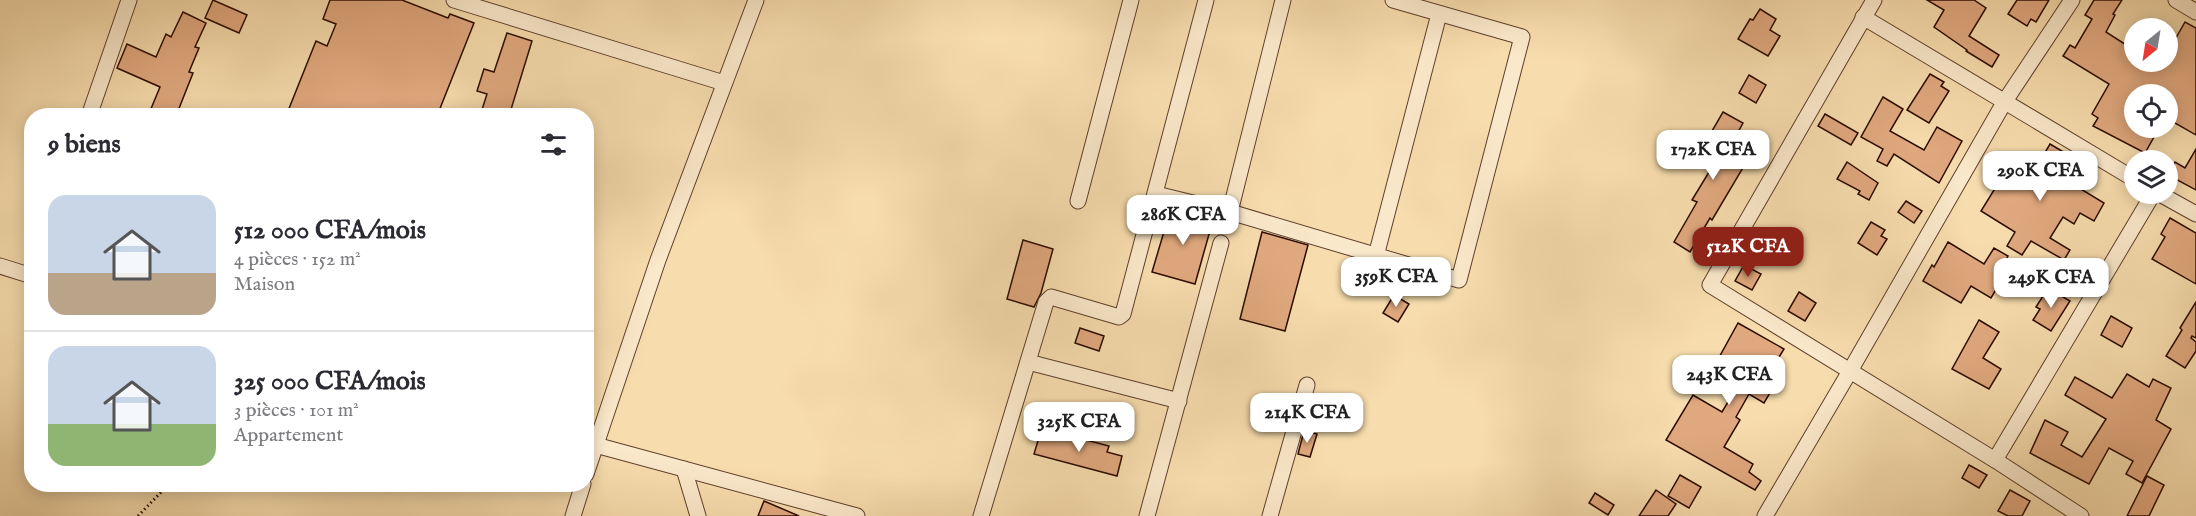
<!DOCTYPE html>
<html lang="fr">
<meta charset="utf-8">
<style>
body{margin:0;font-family:"IM FELL English",serif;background:#f7f7f7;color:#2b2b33;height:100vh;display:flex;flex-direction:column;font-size:22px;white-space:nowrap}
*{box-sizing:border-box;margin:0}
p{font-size:20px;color:#7c7c81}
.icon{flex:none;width:33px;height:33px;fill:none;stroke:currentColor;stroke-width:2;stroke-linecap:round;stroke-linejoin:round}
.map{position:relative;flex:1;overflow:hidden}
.side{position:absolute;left:24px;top:108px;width:570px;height:384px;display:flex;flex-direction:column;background:#fff;border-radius:24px;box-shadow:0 3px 15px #0003}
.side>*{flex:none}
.needle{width:39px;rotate:210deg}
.fabs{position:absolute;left:2124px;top:18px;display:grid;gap:12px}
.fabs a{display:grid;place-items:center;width:54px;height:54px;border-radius:50%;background:#fff;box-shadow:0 3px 15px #0003;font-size:30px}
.price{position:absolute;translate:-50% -51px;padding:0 14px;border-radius:12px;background:#fff;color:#222;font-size:20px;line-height:39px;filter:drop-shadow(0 2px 3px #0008)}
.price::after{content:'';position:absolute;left:50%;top:36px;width:18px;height:14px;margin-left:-9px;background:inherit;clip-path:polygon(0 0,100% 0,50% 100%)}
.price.on{background:#8f2418;color:#fff}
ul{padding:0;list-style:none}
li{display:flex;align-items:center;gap:18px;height:150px;padding:0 24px}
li+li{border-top:2px solid #e1e1e2}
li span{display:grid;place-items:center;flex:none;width:168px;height:120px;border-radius:18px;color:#555}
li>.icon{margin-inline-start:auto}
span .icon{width:72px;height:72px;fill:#fffc;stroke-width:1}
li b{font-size:26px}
h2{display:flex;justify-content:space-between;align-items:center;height:72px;padding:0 24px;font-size:26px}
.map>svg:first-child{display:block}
</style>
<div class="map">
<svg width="2196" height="516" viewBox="0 0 2196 516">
<rect width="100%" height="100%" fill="#f7dcad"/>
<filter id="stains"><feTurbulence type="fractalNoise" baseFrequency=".00333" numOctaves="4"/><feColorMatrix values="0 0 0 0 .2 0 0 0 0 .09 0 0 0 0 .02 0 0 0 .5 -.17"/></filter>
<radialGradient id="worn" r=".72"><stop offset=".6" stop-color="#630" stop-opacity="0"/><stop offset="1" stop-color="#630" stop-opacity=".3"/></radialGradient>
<g fill="#e0a87e" stroke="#2b0b00" stroke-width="1.5">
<path d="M213,0L247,15L239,33L205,18Z"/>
<path d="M330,0H402L448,18L450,14L474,23L437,116H286L316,41L327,46L336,24L323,19Z"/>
<path d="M1927,0H1974L1986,8L1969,36L1999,55L1992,67L1966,51L1967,50L1934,27L1944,10Z"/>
<path d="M2017,0H2049L2036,22L2031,19L2027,26L2008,14Z"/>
<path d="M2094,0H2122L2113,14L2115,15L2106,32L2134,50V62H2168V52L2185,22L2196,28V135L2168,119V94H2134L2127,113L2134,117V128H2159L2145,153L2093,126L2098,118L2092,114L2109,84L2063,56L2070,45L2075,48L2092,19L2085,15Z"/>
<path d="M1760,9L1776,19L1770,30L1780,36L1768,56L1738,39L1750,19L1753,20Z"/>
<path d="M183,12L206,23L195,47L199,48L189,72L193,73L176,116H148L160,87L117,68L127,44L156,57L166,34L171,37Z"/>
<path d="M507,33L532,41L509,116H480L487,94L477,91L484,69L494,72Z"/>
<path d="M1930,74L1944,82L1941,86L1949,91L1929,123L1907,110Z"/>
<path d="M1749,75L1766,85L1756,103L1739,93Z"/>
<path d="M1883,97L1903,109L1890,131L1924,150L1937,127L1962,141L1939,183L1894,154L1887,166L1877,161L1883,149L1861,137Z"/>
<path d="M1723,112L1743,123L1726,154L1744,166L1712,220L1710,218L1690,252L1674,242L1697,202L1692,200L1717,159L1701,150Z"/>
<path d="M1825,114L1858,133L1851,145L1818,126Z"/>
<path d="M2050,144L2077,160L2066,180L2104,203L2094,221L2080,213L2074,224L2063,217L2050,238L2070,250L2064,260L2031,241L2022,255L2007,246L2015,232L1981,211L2012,161L2033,173Z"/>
<path d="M2196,149V190L2168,175L2175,162L2185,168Z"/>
<path d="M1847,162L1878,183L1869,200L1858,194L1860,191L1837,179Z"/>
<path d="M1906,201L1922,211L1914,223L1898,212Z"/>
<path d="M1171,208L1213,220L1195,284L1152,272Z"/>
<path d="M2170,218L2196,233V284L2152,259L2165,237L2161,234Z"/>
<path d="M1871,222L1885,230L1881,236L1887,239L1877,255L1858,243Z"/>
<path d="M1262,232L1308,245L1285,331L1240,319Z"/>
<path d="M1023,240L1053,249L1041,293L1034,307L1007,299Z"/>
<path d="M1948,242L1984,264L1994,248L2008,256L1998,274L2003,278L1991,298L1971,286L1961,303L1923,281L1932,265L1934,267Z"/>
<path d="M1744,265L1761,274L1752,290L1735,281Z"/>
<path d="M2048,288L2070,301L2051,331L2033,320L2040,309L2036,307Z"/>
<path d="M1799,292L1816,303L1805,321L1788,311Z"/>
<path d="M1394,295L1409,304L1398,322L1383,313Z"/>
<path d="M2196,302V338L2192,336L2191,338L2196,342V351L2185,368L2166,356L2182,330L2180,328Z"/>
<path d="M2111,316L2132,328L2122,347L2101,335Z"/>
<path d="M1979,320L1999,332L1983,358L2001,369L1989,389L1952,369Z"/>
<path d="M1738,323L1784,349L1768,375L1777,381L1764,403L1749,394L1736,417L1740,420L1724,447L1753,464L1749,472L1761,481L1755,490L1666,440L1693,395L1722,412L1743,377L1716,363Z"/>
<path d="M1080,328L1104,336L1099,351L1075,343Z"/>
<path d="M2127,374L2149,387L2153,379L2171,388L2156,420L2171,429L2142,483L2126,474L2133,461L2109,448L2089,484L2030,453L2045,420L2068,432L2061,445L2082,457L2106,419L2065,395L2075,377L2112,398Z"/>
<path d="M1304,431L1317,434L1310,457L1298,454Z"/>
<path d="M1056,432L1109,446L1107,452L1122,456L1117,476L1034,454L1040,434L1054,438Z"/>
<path d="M1969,465L1987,475L1979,488L1962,478Z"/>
<path d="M1680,475L1701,487L1689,508L1668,496Z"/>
<path d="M2147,476L2164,485L2149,516H2127Z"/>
<path d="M1656,490L1676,504L1668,516H1639Z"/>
<path d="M2010,490L2030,501L2022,516H2008L1998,511Z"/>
<path d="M1595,493L1614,505L1608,515L1589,503Z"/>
<path d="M764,501L799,516H758Z"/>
</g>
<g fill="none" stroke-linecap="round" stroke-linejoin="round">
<defs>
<g id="minor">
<path d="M454,0L724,83"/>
<path d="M1874,0L1710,285L1995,460L2081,516"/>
<path d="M2176,0L2196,12"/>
<path d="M1863,17L2134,179"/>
<path d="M89,116L129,0"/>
<path d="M1156,194L1230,212L1459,280L1522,37L1393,0"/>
<path d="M2160,194L2196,214"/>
<path d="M1078,201L1131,0"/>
<path d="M1230,212L1283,0"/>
<path d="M1376,256L1439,14"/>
<path d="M0,266L32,276"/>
<path d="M1028,362L1179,401"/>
<path d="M588,443L857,516"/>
<path d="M1995,460L2153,194"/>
<path d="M684,469L698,516"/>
<path d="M586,474L658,260L756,0"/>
<path d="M573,516L583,484"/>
<path d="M981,516L1046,302L1051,297L1119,317L1123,314L1206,0"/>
<path d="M1147,516L1221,243"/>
<path d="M1270,516L1307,385"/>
<path d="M1765,516L1850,371L2005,101L2072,0"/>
</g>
</defs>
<use href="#minor" stroke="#5e3f2b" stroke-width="17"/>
<path stroke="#2b0b00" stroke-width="3" stroke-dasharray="1.5 3" stroke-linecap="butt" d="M138,516L169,484"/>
<use href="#minor" stroke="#fae8ca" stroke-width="15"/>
</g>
<rect width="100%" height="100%" filter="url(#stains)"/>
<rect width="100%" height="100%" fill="url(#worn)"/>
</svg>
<div class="fabs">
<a><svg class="needle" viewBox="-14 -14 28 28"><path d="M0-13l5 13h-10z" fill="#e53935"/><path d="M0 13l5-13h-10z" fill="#7c7c81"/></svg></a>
<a><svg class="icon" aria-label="locate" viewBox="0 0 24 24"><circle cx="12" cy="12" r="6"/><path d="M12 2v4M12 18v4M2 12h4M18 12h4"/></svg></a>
<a><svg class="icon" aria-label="layers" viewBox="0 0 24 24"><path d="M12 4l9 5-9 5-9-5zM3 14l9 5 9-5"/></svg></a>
</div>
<b class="price" style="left:1713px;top:181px">172K CFA</b>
<b class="price" style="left:2040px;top:202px">290K CFA</b>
<b class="price" style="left:1183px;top:246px">286K CFA</b>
<b class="price on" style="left:1748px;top:278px">512K CFA</b>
<b class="price" style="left:1396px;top:308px">359K CFA</b>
<b class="price" style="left:2051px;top:309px">249K CFA</b>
<b class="price" style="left:1729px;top:406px">243K CFA</b>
<b class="price" style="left:1307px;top:444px">214K CFA</b>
<b class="price" style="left:1079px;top:453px">325K CFA</b>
<section class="side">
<h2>9 biens<svg class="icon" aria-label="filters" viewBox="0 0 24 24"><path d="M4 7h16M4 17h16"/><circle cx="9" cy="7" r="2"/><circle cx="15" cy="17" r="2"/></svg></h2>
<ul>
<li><span style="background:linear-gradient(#c9d6e8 65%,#b9a48a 0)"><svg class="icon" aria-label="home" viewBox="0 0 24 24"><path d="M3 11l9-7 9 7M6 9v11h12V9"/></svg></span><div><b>512 000 CFA/mois</b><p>4 pièces · 152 m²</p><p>Maison</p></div></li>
<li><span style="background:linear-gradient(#c9d6e8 65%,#8fb573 0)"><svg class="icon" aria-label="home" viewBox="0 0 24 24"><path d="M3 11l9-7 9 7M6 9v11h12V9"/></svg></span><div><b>325 000 CFA/mois</b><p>3 pièces · 101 m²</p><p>Appartement</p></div></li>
</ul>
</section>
</div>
